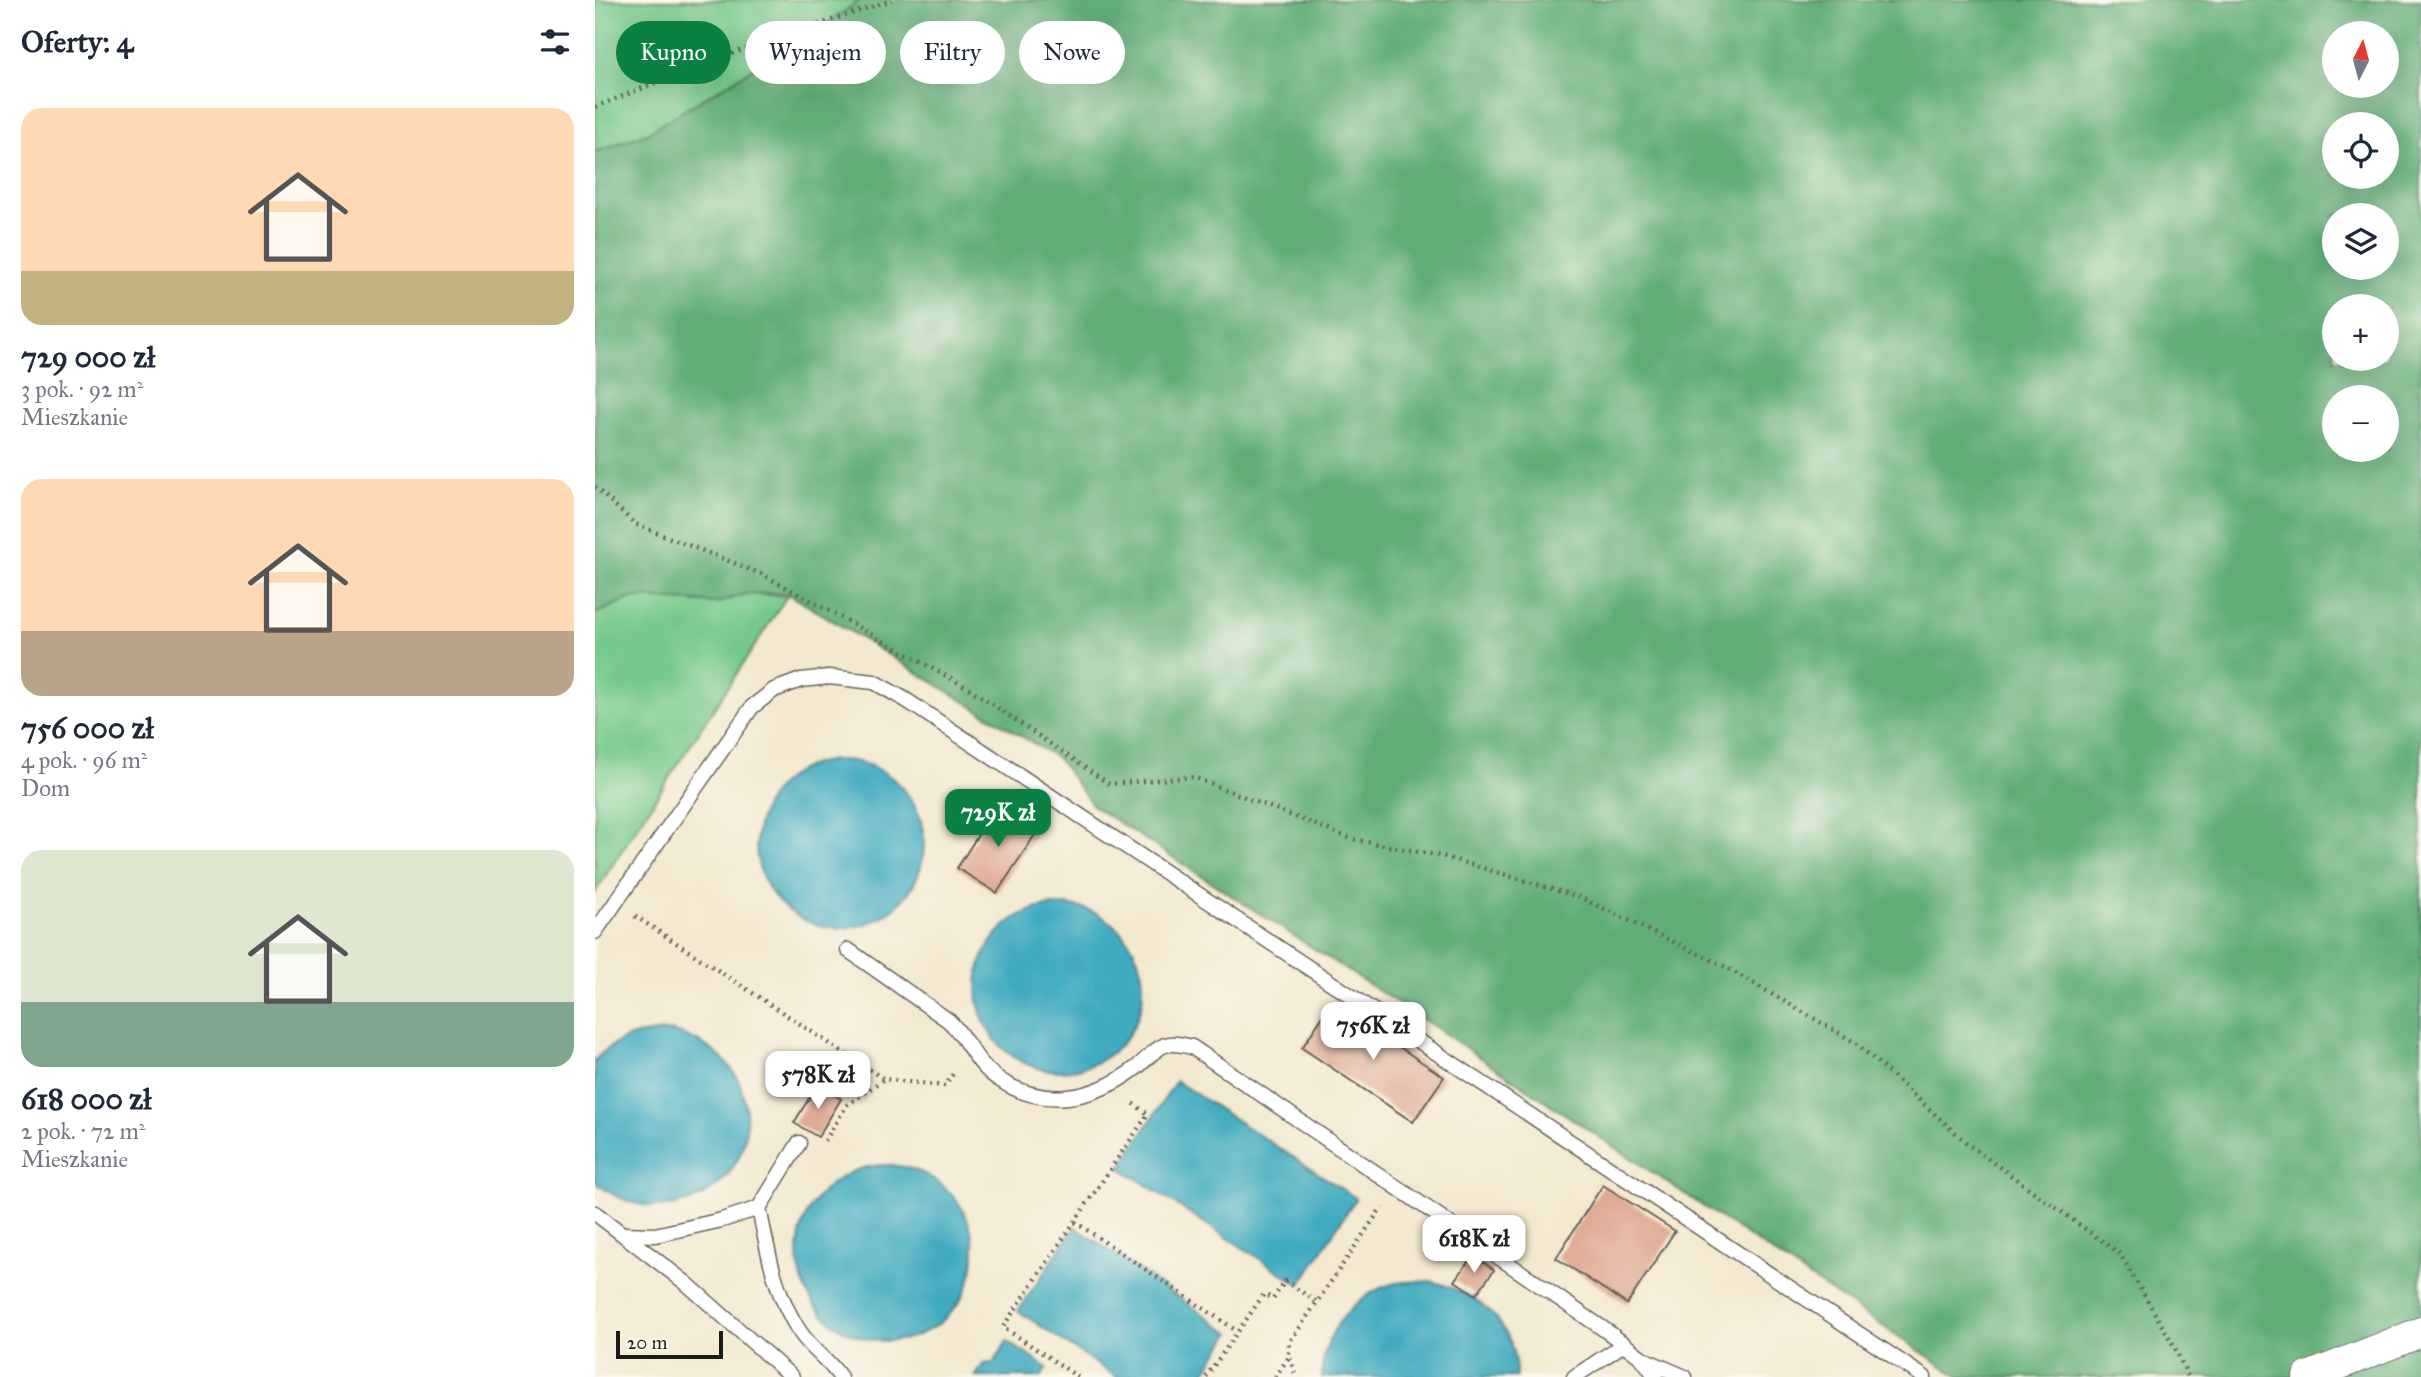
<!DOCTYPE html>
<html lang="pl">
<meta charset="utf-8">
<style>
body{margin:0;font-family:"IM FELL Great Primer",serif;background:#f2f2f3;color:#1f2937;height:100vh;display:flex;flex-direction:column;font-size:26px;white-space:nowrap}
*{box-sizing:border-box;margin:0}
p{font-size:23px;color:#747a83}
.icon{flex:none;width:38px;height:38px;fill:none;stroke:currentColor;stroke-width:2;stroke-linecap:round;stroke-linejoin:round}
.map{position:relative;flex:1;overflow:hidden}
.panel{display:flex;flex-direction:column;background:#fff;width:595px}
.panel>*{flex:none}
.top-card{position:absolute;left:21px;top:21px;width:665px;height:63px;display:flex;gap:14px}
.needle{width:46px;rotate:6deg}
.controls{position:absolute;left:1727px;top:21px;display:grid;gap:14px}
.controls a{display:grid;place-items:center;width:77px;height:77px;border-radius:50%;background:#fff;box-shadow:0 7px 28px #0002;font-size:35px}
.scale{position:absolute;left:21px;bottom:18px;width:107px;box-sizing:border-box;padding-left:7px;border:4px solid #1c1c1c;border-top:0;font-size:19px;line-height:24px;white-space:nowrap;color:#1c1c1c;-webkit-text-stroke:5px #fbf7ec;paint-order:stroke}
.price{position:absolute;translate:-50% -60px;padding:0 16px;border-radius:14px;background:#fff;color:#222;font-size:23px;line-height:46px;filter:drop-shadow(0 2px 4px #0008)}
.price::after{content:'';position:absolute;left:50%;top:42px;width:21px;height:16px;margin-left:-10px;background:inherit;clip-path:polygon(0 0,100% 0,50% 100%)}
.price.on{background:#0b8043;color:#fff}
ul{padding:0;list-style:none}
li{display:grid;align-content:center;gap:14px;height:371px;padding:0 21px}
li span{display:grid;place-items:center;height:217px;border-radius:21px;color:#555}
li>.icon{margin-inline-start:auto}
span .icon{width:126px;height:126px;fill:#fffc;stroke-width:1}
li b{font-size:30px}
h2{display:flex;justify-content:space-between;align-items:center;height:84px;padding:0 21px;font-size:30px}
.pill{padding:0 24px;border-radius:32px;background:#fff;box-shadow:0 7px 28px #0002;font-size:24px;line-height:63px}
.pill.on{background:#0b8043;color:#fff}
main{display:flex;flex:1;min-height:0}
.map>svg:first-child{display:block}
</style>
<main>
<section class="panel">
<h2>Oferty: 4<svg class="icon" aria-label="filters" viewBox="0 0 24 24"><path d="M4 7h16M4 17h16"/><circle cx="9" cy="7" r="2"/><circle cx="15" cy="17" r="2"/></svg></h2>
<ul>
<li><span style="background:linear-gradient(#ffd9b3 75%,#c2b280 0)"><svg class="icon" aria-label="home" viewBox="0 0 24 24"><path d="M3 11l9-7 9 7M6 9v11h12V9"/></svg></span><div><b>729 000 zł</b><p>3 pok. · 92 m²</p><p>Mieszkanie</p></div></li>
<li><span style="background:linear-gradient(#ffd9b3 70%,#b9a48a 0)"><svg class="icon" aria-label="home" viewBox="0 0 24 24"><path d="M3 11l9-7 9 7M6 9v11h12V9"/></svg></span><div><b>756 000 zł</b><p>4 pok. · 96 m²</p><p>Dom</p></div></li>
<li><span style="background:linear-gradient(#dfe7d0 70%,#7fa58c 0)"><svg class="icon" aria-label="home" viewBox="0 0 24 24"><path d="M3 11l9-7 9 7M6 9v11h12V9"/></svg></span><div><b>618 000 zł</b><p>2 pok. · 72 m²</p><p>Mieszkanie</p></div></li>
</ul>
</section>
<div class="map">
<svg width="1826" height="1377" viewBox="0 0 1826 1377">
<rect width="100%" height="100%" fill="#fbf7ec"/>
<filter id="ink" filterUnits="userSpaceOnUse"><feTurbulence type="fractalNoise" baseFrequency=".0143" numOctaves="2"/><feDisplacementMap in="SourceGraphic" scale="14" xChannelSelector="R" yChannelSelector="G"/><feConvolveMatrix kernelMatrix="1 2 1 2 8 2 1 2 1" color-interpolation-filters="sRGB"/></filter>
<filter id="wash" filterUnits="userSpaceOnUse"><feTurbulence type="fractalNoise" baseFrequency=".00686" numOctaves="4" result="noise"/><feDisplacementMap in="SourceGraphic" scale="28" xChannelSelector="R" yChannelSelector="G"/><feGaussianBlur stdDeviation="1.57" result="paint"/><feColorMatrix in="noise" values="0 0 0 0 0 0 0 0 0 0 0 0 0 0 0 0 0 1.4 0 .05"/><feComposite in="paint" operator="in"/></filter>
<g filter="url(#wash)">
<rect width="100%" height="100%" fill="#f3e9d0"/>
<g fill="#76c98c" stroke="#497254" stroke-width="2">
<path d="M0,0H266L217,33L50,134L0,152Z"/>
<path d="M150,594L192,596L0,892V614L38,597L122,603Z"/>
</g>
<path fill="#60ad78" stroke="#3e644a" stroke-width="2" fill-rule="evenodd" d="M266,0H1826V1377H1364L835,1024L498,806L462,758L192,593L150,594L122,603L38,597L0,614V152L50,134L217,33ZM1740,33H1792V86H1740ZM1740,124H1792V177H1740ZM1740,215H1792V268H1740ZM1740,306H1792V359H1740ZM1740,397H1792V450H1740Z"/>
<g fill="#3faabf" stroke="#2e636e" stroke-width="2">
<circle cx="245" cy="844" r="84"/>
<circle cx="465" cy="988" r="83"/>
<path d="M76,1031C98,1037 119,1048 134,1066C145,1078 149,1095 151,1110C156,1160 123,1200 73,1206C45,1209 21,1199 0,1182V1060C21,1037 46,1032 76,1031Z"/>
<path d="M581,1081L761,1198L705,1285L525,1168Z"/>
<circle cx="291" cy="1253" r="88"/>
<path d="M480,1227L636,1333L606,1377H521L423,1311Z"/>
<path d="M835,1281C883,1293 922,1323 921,1377H727C726,1334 759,1293 801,1283C812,1281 824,1282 835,1281Z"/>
<path d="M412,1341L452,1368L446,1377H380L388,1364L399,1363Z"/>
</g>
<g id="blocks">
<g fill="#dfa993">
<path d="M403,804L443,830L402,893L362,868Z"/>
<path d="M737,1002L849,1077L818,1122L707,1048Z"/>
<path d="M222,1085L246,1099L223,1137L199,1123Z"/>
<path d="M1008,1185L1080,1231L1032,1304L961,1258Z"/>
<path d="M878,1255L899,1270L881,1295L860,1281Z"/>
</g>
</g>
</g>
<g filter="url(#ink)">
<use href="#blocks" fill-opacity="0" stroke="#67645b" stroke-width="2"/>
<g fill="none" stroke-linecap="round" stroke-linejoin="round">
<defs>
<g id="lane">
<path d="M0,932L157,707L179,690L206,680L234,677L279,682L311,700L1329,1377"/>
<path d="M253,950L354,1021C372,1038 380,1063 402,1078C447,1110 499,1100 541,1068C550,1061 559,1049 570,1045C579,1042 588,1045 597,1047L1013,1332L1047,1358L1061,1377"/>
<path d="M164,1208C173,1252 180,1295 205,1332C216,1349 234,1360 245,1377"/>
<path d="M0,1213L91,1283L197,1377"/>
<path d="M28,1234L60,1235L127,1220L164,1208L204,1143"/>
<path d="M1048,1359L1090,1377"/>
<path d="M979,1377L1029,1344"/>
</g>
<path id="street" d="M1713,1377L1826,1332"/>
</defs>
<use href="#lane" stroke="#67645b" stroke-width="17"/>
<use href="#street" stroke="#67645b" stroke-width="32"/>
<g stroke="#67645b" stroke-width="4.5" stroke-dasharray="2 5" stroke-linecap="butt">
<path d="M0,107L118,60L297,0"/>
<path d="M0,487L40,524L169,575L375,689L514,784L598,777L757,839L851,857L984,897L1127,965L1261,1043L1374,1145L1525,1254L1579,1346L1593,1377"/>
<path d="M40,916L289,1079L350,1086L360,1071"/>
<path d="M230,1141L252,1105L289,1079"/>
<path d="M480,1222L642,1331"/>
<path d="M695,1358L701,1377"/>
<path d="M483,1377L408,1327L553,1114L536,1102"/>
<path d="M611,1377L669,1294L678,1299L690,1281L722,1302"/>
<path d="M680,1377L694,1357V1343L787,1207"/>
</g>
<use href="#lane" stroke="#fff" stroke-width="14"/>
<use href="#street" stroke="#fff" stroke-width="30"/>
</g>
</g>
</svg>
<div class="controls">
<a><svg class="needle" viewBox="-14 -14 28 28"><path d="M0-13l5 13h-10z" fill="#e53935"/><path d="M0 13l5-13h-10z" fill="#747a83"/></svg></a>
<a><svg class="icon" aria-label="locate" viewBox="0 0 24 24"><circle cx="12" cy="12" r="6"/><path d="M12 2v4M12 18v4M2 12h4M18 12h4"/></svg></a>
<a><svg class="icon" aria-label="layers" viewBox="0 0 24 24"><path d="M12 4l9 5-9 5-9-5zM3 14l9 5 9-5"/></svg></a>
<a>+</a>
<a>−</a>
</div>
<div class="scale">20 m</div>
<b class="price on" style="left:403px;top:849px">729K zł</b>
<b class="price" style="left:778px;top:1062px">756K zł</b>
<b class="price" style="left:223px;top:1111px">578K zł</b>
<b class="price" style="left:879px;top:1275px">618K zł</b>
<div class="top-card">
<a class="pill on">Kupno</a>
<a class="pill">Wynajem</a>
<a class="pill">Filtry</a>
<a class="pill">Nowe</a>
</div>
</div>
</main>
